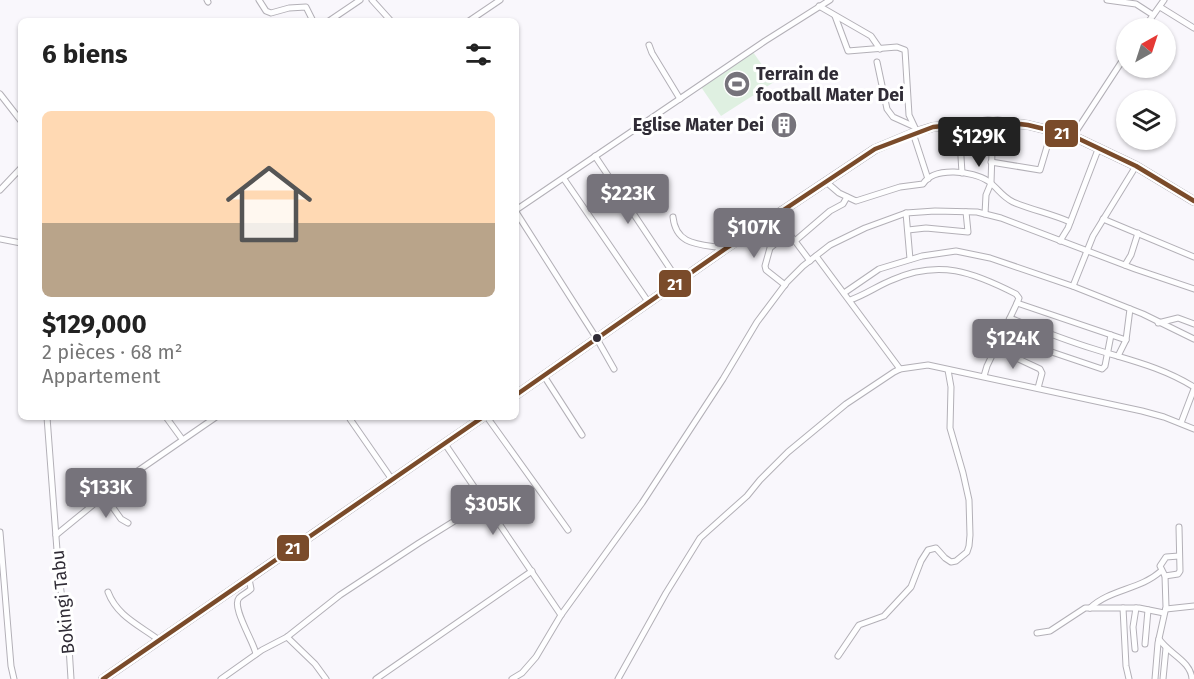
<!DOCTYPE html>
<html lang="fr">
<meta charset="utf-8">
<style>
body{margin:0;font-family:"Fira Sans",sans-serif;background:#f6f6f6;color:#222;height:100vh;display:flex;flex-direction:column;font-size:22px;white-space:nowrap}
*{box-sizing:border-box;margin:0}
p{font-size:20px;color:#767676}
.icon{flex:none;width:33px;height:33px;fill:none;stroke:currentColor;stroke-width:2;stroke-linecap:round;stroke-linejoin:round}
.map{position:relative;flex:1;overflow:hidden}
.details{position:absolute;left:18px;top:18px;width:501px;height:402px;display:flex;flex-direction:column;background:#fff;border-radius:9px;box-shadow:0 2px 4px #0004}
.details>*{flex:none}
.needle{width:39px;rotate:39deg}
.buttons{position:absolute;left:1116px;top:18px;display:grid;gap:12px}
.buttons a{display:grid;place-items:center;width:60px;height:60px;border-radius:50%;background:#fff;box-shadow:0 2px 4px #0004;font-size:30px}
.price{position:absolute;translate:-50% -51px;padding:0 14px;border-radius:6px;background:#76737b;color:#fff;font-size:20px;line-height:39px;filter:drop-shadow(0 2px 3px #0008)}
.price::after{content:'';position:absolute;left:50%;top:36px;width:18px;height:14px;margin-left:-9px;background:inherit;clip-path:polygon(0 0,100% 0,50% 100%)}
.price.active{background:#222;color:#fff}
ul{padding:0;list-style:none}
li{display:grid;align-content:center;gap:12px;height:318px;padding:0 24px}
li span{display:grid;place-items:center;height:186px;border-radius:9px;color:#555}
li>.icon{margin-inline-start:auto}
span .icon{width:108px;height:108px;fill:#fffc;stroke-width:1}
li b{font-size:26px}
h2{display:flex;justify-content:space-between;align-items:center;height:72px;padding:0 24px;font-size:26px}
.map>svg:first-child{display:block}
</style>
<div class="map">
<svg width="1194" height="679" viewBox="0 0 1194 679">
<rect width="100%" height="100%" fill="#f9f7fc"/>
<path fill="#dff0e1" d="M753,52L774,82L721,116L701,87Z"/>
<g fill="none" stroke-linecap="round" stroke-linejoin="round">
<defs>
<g id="minor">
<path d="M207,0L208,2"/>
<path d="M259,0L266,11L271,13L289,8L306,7L313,21"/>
<path d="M372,0L391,21"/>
<path d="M1107,0L1136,4L1153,15"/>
<path d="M819,6L871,36L880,49"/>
<path d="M1160,7L1194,28"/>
<path d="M835,16L848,51L897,47L905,50L909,115L917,132"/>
<path d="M329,21L360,0"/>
<path d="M469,21L500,0"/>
<path d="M1144,28L1164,0"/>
<path d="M649,45L652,53L680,99"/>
<path d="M877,62L887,109L893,117L913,126"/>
<path d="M0,94L21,121"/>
<path d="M959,124L962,173"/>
<path d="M913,133L928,179"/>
<path d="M1073,136L1126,55"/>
<path d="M595,156L679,282"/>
<path d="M991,162L1040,170L1052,130"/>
<path d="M564,179L649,303"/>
<path d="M825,181L839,193L856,201L900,187L923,184C934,166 973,171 988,181C998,188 1001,196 1013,202C1032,210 1052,214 1070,222"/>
<path d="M0,190L21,168"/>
<path d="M516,210L765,41L830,0"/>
<path d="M780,211L786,230L795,241L830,211L843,204L847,197"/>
<path d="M516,212L597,339L614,369"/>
<path d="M906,213L910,259"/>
<path d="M985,214L986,195L991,183L993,121"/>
<path d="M673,217C676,246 700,244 723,248"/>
<path d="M1103,219L1194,257"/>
<path d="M908,230L926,228L968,232L966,212"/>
<path d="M0,239L21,243"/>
<path d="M795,241L810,261"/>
<path d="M1060,241L1068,228L1099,147"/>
<path d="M816,256L900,369"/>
<path d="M1125,265L1131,255L1138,233"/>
<path d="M785,285L766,270L765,266L770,248L788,233"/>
<path d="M1073,286L1093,236L1136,166"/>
<path d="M844,293L879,269L922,256L956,251L990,258L1075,287L1143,314L1194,339"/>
<path d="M850,300C865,295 877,286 892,280C939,259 973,272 1016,294L1019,298L1017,303L987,366L984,376"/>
<path d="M1017,303L1126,340"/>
<path d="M1010,318C1037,329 1065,340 1094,349C1129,360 1162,367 1194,387"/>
<path d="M1158,323L1178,318L1194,324"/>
<path d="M1004,331L1025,343L1102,369L1105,366L1111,335"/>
<path d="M995,348L1040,369L1042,373L1038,388"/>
<path d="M1118,356L1126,340L1130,309"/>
<path d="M544,376L582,435"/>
<path d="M47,417L59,577L69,647L71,679"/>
<path d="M166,417L182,439"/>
<path d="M487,417L568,530"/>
<path d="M350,419L393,481"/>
<path d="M1181,423L1194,389"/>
<path d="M445,444L561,615"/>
<path d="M104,495L121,519L128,523"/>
<path d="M0,532L11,666L14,679"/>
<path d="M56,535L116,486L216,417"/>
<path d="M1165,576L1178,574L1180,571L1179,527"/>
<path d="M249,579L251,589C247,593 243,594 239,598C231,607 254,642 256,654"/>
<path d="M108,592C117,616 139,625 159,640"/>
<path d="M1090,608C1110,589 1140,590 1161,571"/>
<path d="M1123,608L1126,666L1129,679"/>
<path d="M1166,609L1194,606"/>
<path d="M1037,633L1050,631L1085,608H1139L1164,613"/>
<path d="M287,637L315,664L326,679"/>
<path d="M1159,639C1169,654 1191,661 1192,679"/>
<path d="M1145,644L1148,610"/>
<path d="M1135,649L1133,627L1136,608"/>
<path d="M838,656L859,625L884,616L911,587L921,561L928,550L936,548L945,558L951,562L956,561L967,552L969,546L970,535L969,500L963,473L950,428L951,387L948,370"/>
<path d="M221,679L262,650L287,637L340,595L419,543L485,502"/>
<path d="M376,679L532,571"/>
<path d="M512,679L522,673L536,657L561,615L642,503L723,379L757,322L787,282L803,266L830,245L865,228L906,213L935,211L977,212L1001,218L1135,269L1194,289"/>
<path d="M618,679L666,593L700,538L747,496L760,480L788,452L846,404L894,372L900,369L928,365L1142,411L1164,417L1194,429"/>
<path d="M1155,679L1158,643L1166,607L1165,576L1160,566L1166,557L1179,556"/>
<path d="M1163,679L1166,648"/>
</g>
<g id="trunk">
<path d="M516,395L725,249L875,149L913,133L933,127L993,121L1028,125L1073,136L1136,166L1194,201"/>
<path d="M103,679L483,417"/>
</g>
</defs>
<use href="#minor" stroke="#b3b0b7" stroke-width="7"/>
<use href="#trunk" stroke="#b3b0b7" stroke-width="10"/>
<use href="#minor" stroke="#fefeff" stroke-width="5"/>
<use href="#trunk" stroke="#fefeff" stroke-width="9"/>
<defs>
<g id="bus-1">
<path d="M516,395L725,249L875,149L933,127L993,121L1028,125L1073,136L1136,166L1194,201"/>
<path d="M103,679L483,417"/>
</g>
</defs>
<use href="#bus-1" stroke="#fff" stroke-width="9"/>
<use href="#bus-1" stroke="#7a4b2a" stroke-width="4.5"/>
</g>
<defs>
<symbol id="stadium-disc" viewBox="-11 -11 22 22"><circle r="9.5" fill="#76737b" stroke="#fff"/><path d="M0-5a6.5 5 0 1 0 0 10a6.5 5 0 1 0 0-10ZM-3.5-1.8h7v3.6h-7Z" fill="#fff"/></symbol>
<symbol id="building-disc" viewBox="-11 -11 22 22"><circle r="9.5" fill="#76737b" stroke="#fff"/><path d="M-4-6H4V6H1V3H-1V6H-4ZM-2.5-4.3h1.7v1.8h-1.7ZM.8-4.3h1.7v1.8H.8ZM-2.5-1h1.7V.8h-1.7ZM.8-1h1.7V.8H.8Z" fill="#fff"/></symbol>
</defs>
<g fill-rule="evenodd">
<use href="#stadium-disc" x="722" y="69" width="30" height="30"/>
<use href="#building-disc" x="769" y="110" width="30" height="30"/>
</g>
<circle fill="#302c36" stroke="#fff" stroke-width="2" cx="597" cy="338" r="5"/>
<g text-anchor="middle" stroke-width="6" stroke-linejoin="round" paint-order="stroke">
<g font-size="18" font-weight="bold" fill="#302c36" stroke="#fff" text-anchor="start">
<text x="756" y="80">Terrain de<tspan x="756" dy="21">football Mater Dei</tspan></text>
<text x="764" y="131" text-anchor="end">Eglise Mater Dei</text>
</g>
<g font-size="18" fill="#302c36" stroke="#fff">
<text transform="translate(63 602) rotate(-96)" y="6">Bokingi Tabu</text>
</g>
</g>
<g stroke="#fff" stroke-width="2">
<rect x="1044" y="119" width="35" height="29" rx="6" fill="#7a4b2a"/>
<rect x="658" y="269" width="34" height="29" rx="6" fill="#7a4b2a"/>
<rect x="276" y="534" width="34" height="28" rx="6" fill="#7a4b2a"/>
</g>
<g font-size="16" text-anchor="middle" font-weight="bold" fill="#fff">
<text x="1062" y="139">21</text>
<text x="675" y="290">21</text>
<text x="293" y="554">21</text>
</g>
</svg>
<div class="buttons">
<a><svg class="needle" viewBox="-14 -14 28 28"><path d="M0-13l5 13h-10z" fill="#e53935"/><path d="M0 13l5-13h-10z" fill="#767676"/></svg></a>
<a><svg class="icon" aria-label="layers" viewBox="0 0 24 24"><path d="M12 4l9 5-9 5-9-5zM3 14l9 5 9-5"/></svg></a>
</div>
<b class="price active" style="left:979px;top:168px">$129K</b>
<b class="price" style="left:628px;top:225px">$223K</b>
<b class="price" style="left:754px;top:259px">$107K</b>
<b class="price" style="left:1013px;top:370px">$124K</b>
<b class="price" style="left:106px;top:519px">$133K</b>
<b class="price" style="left:493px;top:536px">$305K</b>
<section class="details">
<h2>6 biens<svg class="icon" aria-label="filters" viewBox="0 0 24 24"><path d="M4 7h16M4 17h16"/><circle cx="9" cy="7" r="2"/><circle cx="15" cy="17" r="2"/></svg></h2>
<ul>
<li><span style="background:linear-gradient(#ffd9b3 60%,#b9a48a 0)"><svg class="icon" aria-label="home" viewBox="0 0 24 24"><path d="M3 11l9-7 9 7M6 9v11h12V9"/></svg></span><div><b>$129,000</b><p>2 pièces · 68 m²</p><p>Appartement</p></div></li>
</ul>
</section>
</div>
